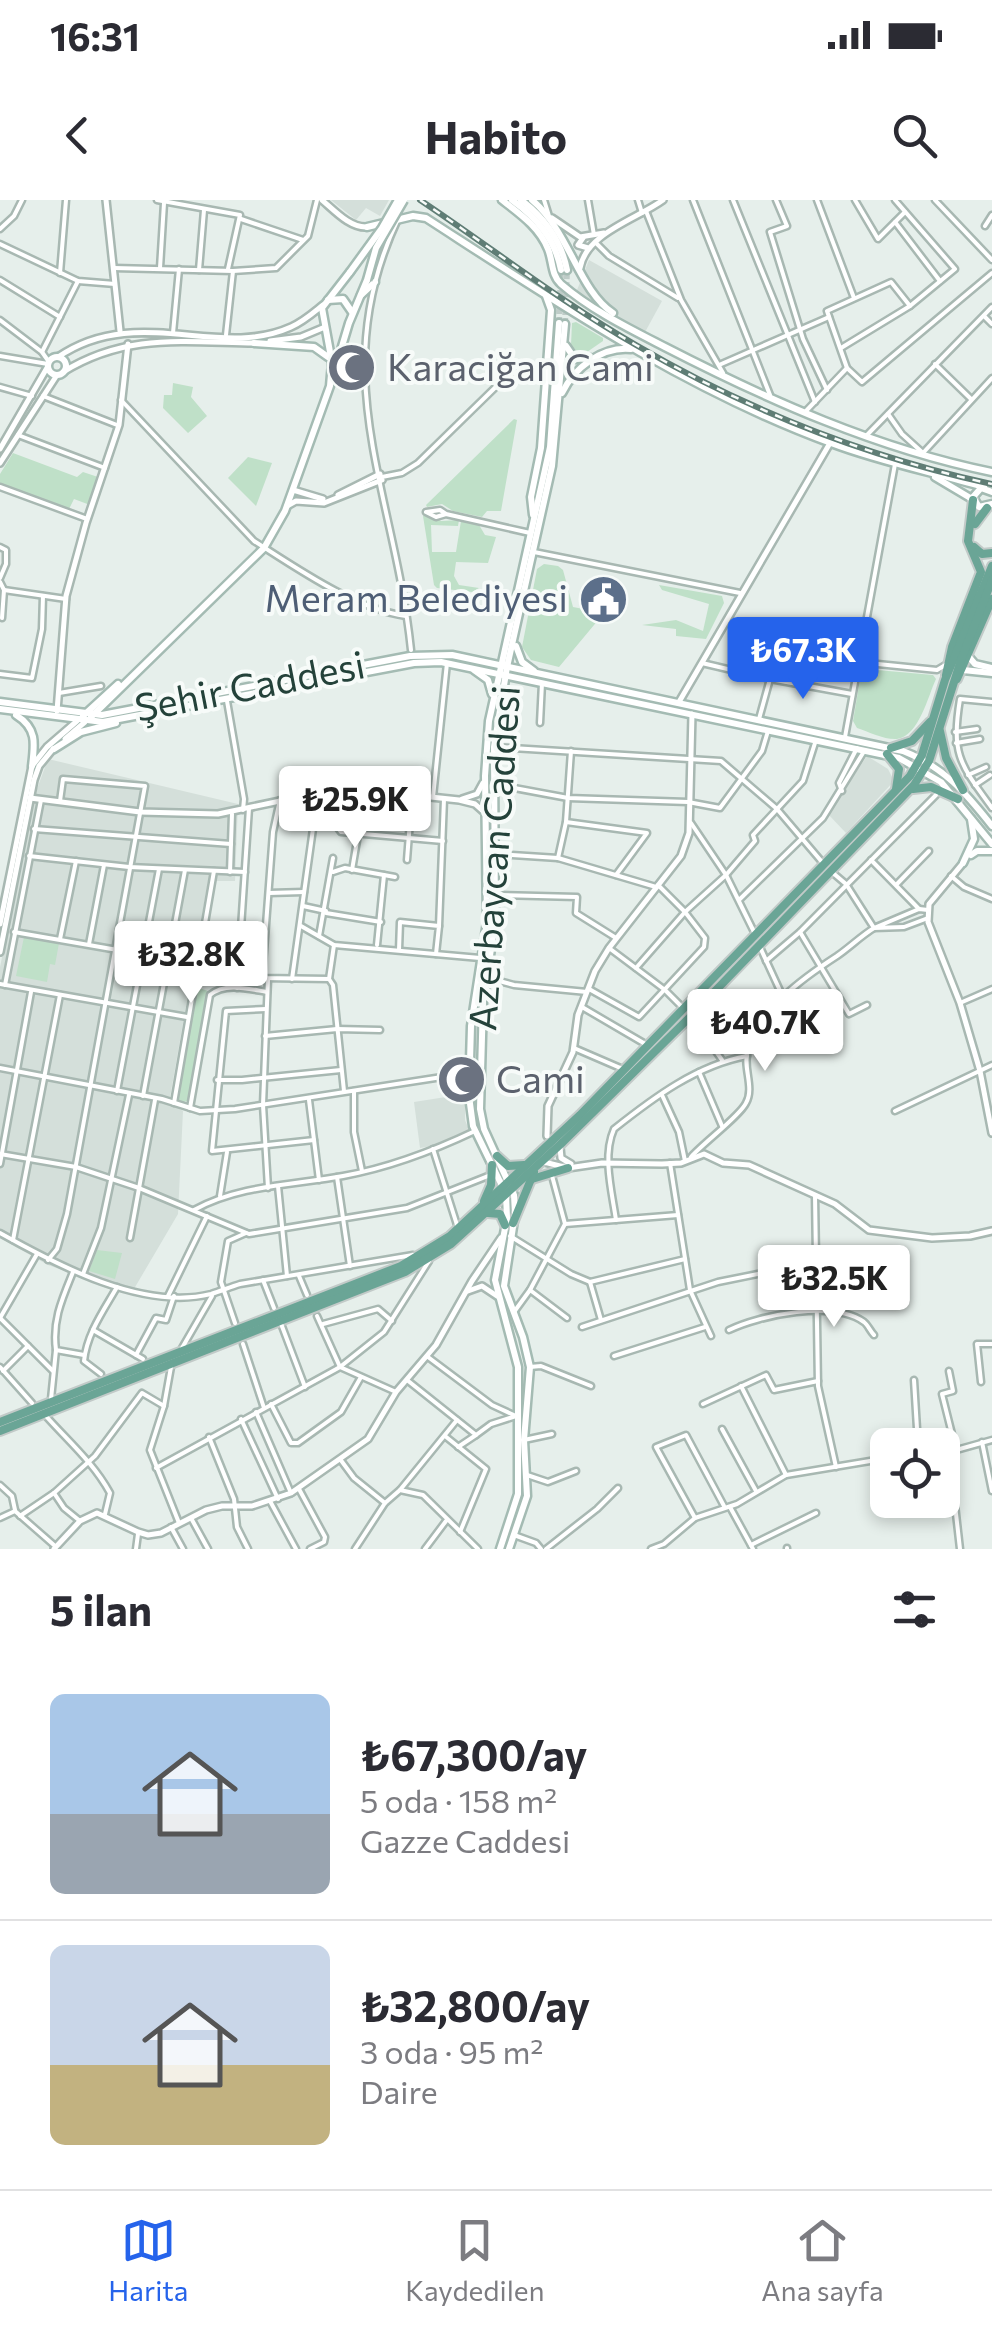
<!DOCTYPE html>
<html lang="tr">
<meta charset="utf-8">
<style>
body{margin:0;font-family:Commissioner,sans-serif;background:#f7f7f7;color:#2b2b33;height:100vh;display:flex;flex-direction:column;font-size:38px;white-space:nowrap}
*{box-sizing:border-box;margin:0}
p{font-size:32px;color:#7c7c81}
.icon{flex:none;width:55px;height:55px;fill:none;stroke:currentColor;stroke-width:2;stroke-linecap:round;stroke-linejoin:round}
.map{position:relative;height:1349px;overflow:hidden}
.drawer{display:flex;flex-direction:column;background:#fff;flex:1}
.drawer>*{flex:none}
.controls{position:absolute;left:870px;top:1228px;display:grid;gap:20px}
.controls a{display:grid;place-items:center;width:90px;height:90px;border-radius:15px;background:#fff;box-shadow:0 5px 15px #0003;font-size:50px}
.price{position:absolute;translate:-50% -85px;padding:0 22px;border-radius:10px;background:#fff;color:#222;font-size:32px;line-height:65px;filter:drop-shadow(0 2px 5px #0008)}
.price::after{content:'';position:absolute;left:50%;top:60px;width:30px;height:22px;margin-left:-15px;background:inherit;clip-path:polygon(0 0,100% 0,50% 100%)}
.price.current{background:#2563eb;color:#fff}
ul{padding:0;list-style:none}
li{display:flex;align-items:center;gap:30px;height:250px;padding:0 50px}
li+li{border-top:2px solid #e1e1e2}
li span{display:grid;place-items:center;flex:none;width:280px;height:200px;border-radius:15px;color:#555}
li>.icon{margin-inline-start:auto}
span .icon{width:120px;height:120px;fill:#fffc;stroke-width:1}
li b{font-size:42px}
h2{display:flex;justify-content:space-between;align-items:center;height:120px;padding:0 50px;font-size:42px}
.status{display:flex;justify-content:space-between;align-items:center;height:70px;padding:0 50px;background:#fff;direction:ltr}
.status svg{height:28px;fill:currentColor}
header{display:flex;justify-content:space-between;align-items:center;height:130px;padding:0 50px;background:#fff;font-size:45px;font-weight:700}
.tabs{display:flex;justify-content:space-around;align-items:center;height:140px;border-top:2px solid #e1e1e2;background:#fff;font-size:28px;color:#7c7c81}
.tabs a{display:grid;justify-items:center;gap:5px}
.tabs .current{color:#2563eb}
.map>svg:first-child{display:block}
</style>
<div class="status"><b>16:31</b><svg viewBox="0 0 49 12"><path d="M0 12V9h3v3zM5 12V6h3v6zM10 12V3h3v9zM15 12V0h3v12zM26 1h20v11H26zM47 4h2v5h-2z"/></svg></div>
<header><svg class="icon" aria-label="back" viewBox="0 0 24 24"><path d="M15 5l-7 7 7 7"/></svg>Habito<svg class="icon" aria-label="search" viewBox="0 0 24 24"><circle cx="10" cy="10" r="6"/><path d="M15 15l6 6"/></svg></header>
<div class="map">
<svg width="992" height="1349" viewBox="0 0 992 1349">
<rect width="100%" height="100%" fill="#e6efeb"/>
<g fill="#d4dfda">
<path d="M331,0H389L380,16L366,8L356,20Z"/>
<path d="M589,60L662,101L644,134L580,96L577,90Z"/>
<path d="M867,556L888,569L894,581L846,633L828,614Z"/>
<path d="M48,559L238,604L235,681H208L169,903L183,911L178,1014L131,1094L48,1065L0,1038V767L37,589Z"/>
<path d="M465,894V920L469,930L441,944L420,948L414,902Z"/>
</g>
<g fill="#bfe0c8">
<path d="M576,122L603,138V141L587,152H577L571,145L572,123Z"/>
<path d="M173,183L193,187L191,197L207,216L188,233L163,208L164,195H172Z"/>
<path d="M514,219L517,220L501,311H487L482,317L453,311L442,304L427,307L426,305Z"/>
<path d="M13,253L77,277L83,272L98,277L90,305L74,299L69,309L0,285V274Z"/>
<path d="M248,257L272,263L256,306L228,278Z"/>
<path d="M426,313L441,321L459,320L458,326L431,325L432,352H456L461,321L479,325L485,335L496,337L488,363L456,362L454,376L459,385L479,388L472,392L437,388L434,385L423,316Z"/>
<path d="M544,364L558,366L563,370L573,407L604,413L559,467L531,460L522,447L537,369Z"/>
<path d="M659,385L722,396L724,403L706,439L676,436V429L642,425L676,420L703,431L709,404L662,390Z"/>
<path d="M866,469L933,475L936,479C928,496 919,536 897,539C885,540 869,532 857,528L853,521L861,474Z"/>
<path d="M24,737L59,743L55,765L50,764L47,782L16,776Z"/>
<path d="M202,789L208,791L188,901L183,902L177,899L197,790Z"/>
<path d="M97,1050L122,1053L115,1079L89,1071Z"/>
</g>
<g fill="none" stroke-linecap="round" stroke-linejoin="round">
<g stroke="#bfccc8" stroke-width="6" stroke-dasharray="6 3" stroke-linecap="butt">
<path d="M559,123L561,70"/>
<path d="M565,124L567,70"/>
</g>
<defs>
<g id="minor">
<path d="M157,0L240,15L228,69"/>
<path d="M544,0L549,16"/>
<path d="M588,0L594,35"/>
<path d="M638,0L642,13"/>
<path d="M693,0L770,195"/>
<path d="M733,0L815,202"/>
<path d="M776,0L787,26L770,32L803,139L827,190"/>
<path d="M817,0L854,98"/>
<path d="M855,0L878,39L905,12"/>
<path d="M935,0L992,60"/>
<path d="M646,11L681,100L723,173"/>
<path d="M241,19L303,40"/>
<path d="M398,19C324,176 395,293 411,450"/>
<path d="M895,22L940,81"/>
<path d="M985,26L992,15"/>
<path d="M0,29L14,16L22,0"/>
<path d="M596,43L609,56L678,98"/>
<path d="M0,44L78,81L115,84"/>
<path d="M114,68L233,71L276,68L308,36L317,0"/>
<path d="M160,68L164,3"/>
<path d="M199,70L204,10"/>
<path d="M60,73L66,0"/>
<path d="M0,80L60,117"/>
<path d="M910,106L891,82L827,111L847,168L862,182L992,73"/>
<path d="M984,116L992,124"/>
<path d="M0,120L42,152L49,162"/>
<path d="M173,133L179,69"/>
<path d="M226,135L233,71"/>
<path d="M841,148L910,106L955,69L895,0"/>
<path d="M42,152L78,81"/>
<path d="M0,156L48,164"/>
<path d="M935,164L971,199"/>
<path d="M719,165L829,117"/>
<path d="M0,187L32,196"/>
<path d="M43,196L117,225"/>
<path d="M121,200L254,341C298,369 355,409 406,416"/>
<path d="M806,211L847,168"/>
<path d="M888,214L902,234L923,253L992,178"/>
<path d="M18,235L105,268"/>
<path d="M867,235L992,107"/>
<path d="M382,277L402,273L418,263L508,175L517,172L547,179"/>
<path d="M0,287L87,319"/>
<path d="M446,314L436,317L426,312L440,310L446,314L530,333"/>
<path d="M0,347L6,350V364L0,378"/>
<path d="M534,352L740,393"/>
<path d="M0,382L4,390L2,418"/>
<path d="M4,390L66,399"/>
<path d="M858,462L937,470L947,464"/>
<path d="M702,463L770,479"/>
<path d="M0,474L32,478L42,429L43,396"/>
<path d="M59,493L101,486"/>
<path d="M227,501L244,599L243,610"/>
<path d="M992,502L960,499C951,555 960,564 992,608"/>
<path d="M759,519L770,479L852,494"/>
<path d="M540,523L542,483"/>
<path d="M955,532L977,529"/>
<path d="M845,537L895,264"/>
<path d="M956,543L980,539"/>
<path d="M494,547L721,561L777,609L822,662"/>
<path d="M968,575L986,567"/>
<path d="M493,584L568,598L688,602L720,608L762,551L768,531"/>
<path d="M975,585L990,575"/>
<path d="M344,590L338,628L341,632L443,641"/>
<path d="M842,591L839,583L857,548"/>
<path d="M433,597L447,463"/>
<path d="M280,600L273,632L262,778L329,779L333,785L344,891"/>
<path d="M278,612L316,614"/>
<path d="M566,622L647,633L616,675"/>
<path d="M691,623L726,675L756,736"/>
<path d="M34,629L231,644"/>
<path d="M495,654L558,658L656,687"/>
<path d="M29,656L129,667L245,672"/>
<path d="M558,658L566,622L571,551"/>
<path d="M407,660L412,595"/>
<path d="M871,660L919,709"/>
<path d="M352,670L358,635"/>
<path d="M230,672L232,614"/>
<path d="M333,672L345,668L395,677"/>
<path d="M951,676L964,687L992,699"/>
<path d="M897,684L929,651"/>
<path d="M269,693L304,692"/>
<path d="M496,695L577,697L576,713L616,738"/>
<path d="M740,699L823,618L863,553"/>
<path d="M303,706L326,711"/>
<path d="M928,710L919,709L874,728L904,727L928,718"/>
<path d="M326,713L381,722"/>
<path d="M301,726L334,745L480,758"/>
<path d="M439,726L444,599"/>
<path d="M14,732L198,764"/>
<path d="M800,732L849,814L867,805"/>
<path d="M319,736L333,658"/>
<path d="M60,739L76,661"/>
<path d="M89,744L104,665"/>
<path d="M377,745L384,675"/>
<path d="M759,745L782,795"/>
<path d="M609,748L665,790L683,808"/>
<path d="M399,750L400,722L439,726L436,754"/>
<path d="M766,761L800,732L936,595"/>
<path d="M636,768L685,712L726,675L755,641L753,635L803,581L815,543"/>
<path d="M488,778L514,785L587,792"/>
<path d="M292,779L318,593"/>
<path d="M329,779L334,745"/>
<path d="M0,784L187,817"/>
<path d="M5,785L41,600"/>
<path d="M237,788L249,608"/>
<path d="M589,789L639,817L704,747L705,738L685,712L658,685"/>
<path d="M960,803L992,789"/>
<path d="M582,807L647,845"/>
<path d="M266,809L226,811L212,951L314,940"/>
<path d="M691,816L722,860"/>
<path d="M265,836L337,829L380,830"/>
<path d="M574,848L625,870"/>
<path d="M0,868L162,899L200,911L235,909L468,873"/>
<path d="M699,872L722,926"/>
<path d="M217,880H242L341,870"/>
<path d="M117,891L159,669"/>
<path d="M354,891V932L362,971"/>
<path d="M662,895L679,932L685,961"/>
<path d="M143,896L185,670"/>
<path d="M309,900L319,980"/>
<path d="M174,903L214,671"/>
<path d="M190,908L210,795C225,782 249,789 267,792"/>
<path d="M895,911L992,865"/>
<path d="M433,949L457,1025"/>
<path d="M0,954L76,967L139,988L249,1034L407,1008L488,976"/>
<path d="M691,957C703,943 740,916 746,903C755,887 742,867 748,850C764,806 800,780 837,756C850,747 861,736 874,728L846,684L833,673"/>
<path d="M670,963L690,1090L711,1136"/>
<path d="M0,964L31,792"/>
<path d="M337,977L350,1066"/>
<path d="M278,986L287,1076"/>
<path d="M268,988L263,905L268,779"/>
<path d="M815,995L818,1186L836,1267"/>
<path d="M220,996L227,952"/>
<path d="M194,1010C239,985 293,985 343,976C387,968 435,950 475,931"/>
<path d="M616,1020C612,992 602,956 614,929C653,898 697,865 747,856"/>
<path d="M565,1024L678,1015"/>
<path d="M0,1033C57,1065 143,1111 211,1094C221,1091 230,1087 240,1084L413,1055"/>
<path d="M510,1036L571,1074L590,1082L685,1059"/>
<path d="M130,1038L155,900"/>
<path d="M13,1040L60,795"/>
<path d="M48,1060L57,1049L67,1014L145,586L63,579L60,601"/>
<path d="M73,1072C62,1099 52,1121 56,1150L84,1155"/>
<path d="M83,1074L101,1028L129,895"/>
<path d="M299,1076L307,1095"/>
<path d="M263,1080L274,1108"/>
<path d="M590,1082L601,1120"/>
<path d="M530,1090L567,1118"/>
<path d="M168,1096L207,1016"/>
<path d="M514,1112L530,1090L565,1024L551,972"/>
<path d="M317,1116L340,1167L396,1192"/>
<path d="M0,1118L37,1054"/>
<path d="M0,1118L53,1171"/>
<path d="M280,1121L305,1187"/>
<path d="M235,1123L221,1082L228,1041L246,1033"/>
<path d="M323,1124L378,1109L392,1121"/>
<path d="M582,1127L718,1082L817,1062"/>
<path d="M93,1130L143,1159"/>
<path d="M729,1130C760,1115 833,1100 864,1122C868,1125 870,1131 874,1135"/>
<path d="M243,1144L264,1208"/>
<path d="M182,1148L212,1096"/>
<path d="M136,1155L156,1118L166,1120L174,1096"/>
<path d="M614,1156L705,1127"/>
<path d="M428,1157L492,1205L516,1216"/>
<path d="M0,1167L32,1203"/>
<path d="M171,1167L164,1206L150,1250L179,1323"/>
<path d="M530,1167L541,1166L591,1186"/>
<path d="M3,1171L28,1146"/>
<path d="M949,1171L953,1191L942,1194L956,1250"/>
<path d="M101,1174L84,1161C87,1133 104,1110 117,1087"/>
<path d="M407,1180L476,1235L458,1247"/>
<path d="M914,1180L918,1245"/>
<path d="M981,1182L977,1144H992"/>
<path d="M741,1186L786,1275"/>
<path d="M51,1199L56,1150"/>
<path d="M271,1204L291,1243H298L341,1212L361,1177"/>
<path d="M703,1204L766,1175L774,1190L818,1181"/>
<path d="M256,1212L291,1293"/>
<path d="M45,1215C68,1241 93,1262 110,1293L105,1314"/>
<path d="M241,1219L278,1299"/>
<path d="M722,1229L756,1291"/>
<path d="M476,1235L491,1224L516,1216"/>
<path d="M445,1236L486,1269L460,1332"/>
<path d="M209,1237L234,1299L237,1327L248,1349"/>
<path d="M524,1240L552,1234"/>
<path d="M982,1242L992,1291"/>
<path d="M949,1252L960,1349"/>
<path d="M942,1254L992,1240"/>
<path d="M340,1259L354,1278L385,1303"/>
<path d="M156,1268L340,1167L384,1132L429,1061"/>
<path d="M527,1275L548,1282L576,1271"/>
<path d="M0,1285L12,1296L15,1310"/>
<path d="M299,1289L325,1337L324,1342L310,1349"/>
<path d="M400,1290L457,1220"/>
<path d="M54,1293L64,1308L80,1321"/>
<path d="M270,1301L296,1349"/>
<path d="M730,1307L753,1349"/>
<path d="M20,1316L54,1293L95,1256L142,1193L164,1206"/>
<path d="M0,1318L15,1311L55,1346"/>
<path d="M191,1318L208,1349"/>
<path d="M695,1318L656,1247L686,1235L724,1306"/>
<path d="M171,1327L183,1349"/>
<path d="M514,1335L536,1343L541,1349"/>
<path d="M751,1345L816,1313"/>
<path d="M787,1348V1349"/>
<path d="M136,1349L138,1334"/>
<path d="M355,1349L385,1303L400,1290L423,1295L478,1349"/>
<path d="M425,1349L446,1321"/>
<path d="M546,1349L597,1309L618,1288"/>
<path d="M651,1349L664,1344L695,1318L737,1304L786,1275L888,1258"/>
</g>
<g id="tertiary">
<path d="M106,0L120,131"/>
<path d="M322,0C335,11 350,28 367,27"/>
<path d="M552,18L580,37L604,33"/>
<path d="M583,38L578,45L588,48"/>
<path d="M580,68C586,33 637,19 663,0"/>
<path d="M270,141L301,137L325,127"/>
<path d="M58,157C137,103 218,160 291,127C303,122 313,113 323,105"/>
<path d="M63,172C126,133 183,142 254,143"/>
<path d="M0,249L48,166"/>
<path d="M0,263L57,175"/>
<path d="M293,290L323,299"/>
<path d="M338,295L380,274"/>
<path d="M287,306L296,301L324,303L382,280"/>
<path d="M679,502L830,243"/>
<path d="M57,511L66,396L86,323L119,225L128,144"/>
<path d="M65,539L85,522"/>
<path d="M30,598L140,612L218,614L318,593L365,590L459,600L475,604L484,612"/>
<path d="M462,599L477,594L483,583"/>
<path d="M963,663L929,704L928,722L960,803L980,871L992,933"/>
<path d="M0,724L32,566L47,547L77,521"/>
<path d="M0,752L34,580L39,566L53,549"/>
<path d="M547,936L548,906L573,852L578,815L595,771L609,748L681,656L689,633L692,514"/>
<path d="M560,947L561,958L571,964"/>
<path d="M544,962L568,968L602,963L662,964L681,963L704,954L723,963L749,965L835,1004L869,1030L932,1038L970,1036L992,1031"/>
<path d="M468,1091L482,1086L497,1096"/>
<path d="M54,1349L80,1321L97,1313L138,1332L148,1335L161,1333L206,1310L222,1306H252L291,1293L368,1239L396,1192L436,1145L472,1081L501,1038"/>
</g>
<g id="secondary">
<path d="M502,0C520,14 539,27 548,49C553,61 551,75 561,84C591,110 630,129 665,147C768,200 878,249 992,272"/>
<path d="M512,0C537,18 555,39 561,70"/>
<path d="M521,0C545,18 561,40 567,70"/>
<path d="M532,0C569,31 579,91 613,113"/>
<path d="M367,27L413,16L426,18C556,102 684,189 831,243C881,262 933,272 984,287"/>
<path d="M361,95L375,82"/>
<path d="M328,100L343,99L352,112"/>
<path d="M254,143L314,147L328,157"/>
<path d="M566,146L575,159L590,158"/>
<circle cx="57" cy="166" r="9"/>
<path d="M334,173L349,123L367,80"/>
<path d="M562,193C574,168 602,146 631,149"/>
<path d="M935,277L972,299"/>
<path d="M992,292L981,288L973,297L979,307L992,304"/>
<path d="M533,315L531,297L541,248L551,110L546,96"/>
<path d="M516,446L522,462L534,471"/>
<path d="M969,457L975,464L992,468"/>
<path d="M474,470L488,480L492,494"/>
<path d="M963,470L992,473"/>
<path d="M0,502L102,515L410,456L452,455L903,551C944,567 966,593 992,626"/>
<path d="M0,509L103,522L414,463L441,462L899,558L941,582L992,644"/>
<path d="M16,515C37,528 35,543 32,566"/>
<path d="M83,516L118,484"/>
<path d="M91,517L264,348L285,311L330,186L332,163L322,108L350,72"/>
<path d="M54,549L81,532L116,523"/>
<path d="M971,655L977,651H992"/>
<path d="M963,663L974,639L971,619"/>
<path d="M500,1349L518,1294V1167L495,1080L507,1018L506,994L473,926L469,896L471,826L487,722L485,576L489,521L550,247L559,123"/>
<path d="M509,1349L527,1296L524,1240L530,1167L523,1137L504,1086L515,1014L514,995L484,929L480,909L483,801L495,723L494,547L507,467L552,266L565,124"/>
</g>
<g id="primary">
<path d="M975,324L987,308"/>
<path d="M974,347L982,354L992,353"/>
<path d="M946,475L952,447L981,372L968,341L973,300"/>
<path d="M957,479L992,399"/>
<path d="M940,531L946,558L963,590"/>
<path d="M891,548L912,541L930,522"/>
<path d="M887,554L899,569L896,589"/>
<path d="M913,589L931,587L958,599"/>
<path d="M497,956L508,966L524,965"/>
<path d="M532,979L568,968"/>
<path d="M484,1001L491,985L492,965"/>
<path d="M488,1013L500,1014L505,1025"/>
<path d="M513,1023L534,972"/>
<path d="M0,1222L401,1066L450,1036L580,915L910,576L922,555L945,480L992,366"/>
<path d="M0,1231L405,1072L451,1044L563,942L691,816L914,585L929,561L961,460L992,380"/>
</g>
</defs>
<use href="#minor" stroke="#a8b8b2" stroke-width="9"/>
<use href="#tertiary" stroke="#a8b8b2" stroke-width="10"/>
<use href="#secondary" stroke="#a4bbb3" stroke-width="11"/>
<use href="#primary" stroke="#c2cac8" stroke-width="12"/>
<use href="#minor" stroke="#fff" stroke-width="4"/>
<use href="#tertiary" stroke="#fff" stroke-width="5"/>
<use href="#secondary" stroke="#fff" stroke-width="6"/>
<use href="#primary" stroke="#6aa596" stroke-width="8"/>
<defs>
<path id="rail" d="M420,0C492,48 561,102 636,145C747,210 867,257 992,284"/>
</defs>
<use href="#rail" stroke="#5f7d75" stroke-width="6"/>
<use href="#rail" stroke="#f7fbf9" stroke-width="2.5" stroke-dasharray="8" stroke-linecap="butt"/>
<defs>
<g id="secondary-bridge">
<path d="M350,72L382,28L398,0"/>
<path d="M367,80L376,48L404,0"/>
</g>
</defs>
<use href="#secondary-bridge" stroke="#a4bbb3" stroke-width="11" stroke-linecap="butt"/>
<use href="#secondary-bridge" stroke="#fff" stroke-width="6"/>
</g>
<defs>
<symbol id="mosque-disc" viewBox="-11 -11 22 22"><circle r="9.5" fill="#6b7280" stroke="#f7fbf9"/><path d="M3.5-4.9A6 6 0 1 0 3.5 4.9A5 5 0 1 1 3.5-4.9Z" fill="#fff"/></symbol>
<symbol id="civic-disc" viewBox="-11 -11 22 22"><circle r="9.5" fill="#5c6f8a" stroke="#f7fbf9"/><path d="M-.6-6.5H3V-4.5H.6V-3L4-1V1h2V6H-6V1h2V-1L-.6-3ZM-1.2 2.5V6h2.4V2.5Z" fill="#fff"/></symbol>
</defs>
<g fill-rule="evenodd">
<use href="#mosque-disc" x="324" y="140" width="55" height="55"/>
<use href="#civic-disc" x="576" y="372" width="55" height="55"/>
<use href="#mosque-disc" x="434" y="852" width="55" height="55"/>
</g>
<g text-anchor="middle" stroke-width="8" stroke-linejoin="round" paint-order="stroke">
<g font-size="38" fill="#5b616d" stroke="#f7fbf9" text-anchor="start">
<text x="387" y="181">Karaciğan Cami</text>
<text x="496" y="893">Cami</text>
</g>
<g font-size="38" fill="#4e5e75" stroke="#f7fbf9" text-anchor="end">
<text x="568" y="412">Meram Belediyesi</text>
</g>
<g font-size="38" fill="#24423a" stroke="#f7fbf9">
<text transform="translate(250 487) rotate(-11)" y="13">Şehir Caddesi</text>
<text transform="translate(495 658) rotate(-86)" y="13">Azerbaycan Caddesi</text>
</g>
</g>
</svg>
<div class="controls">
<a><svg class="icon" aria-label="locate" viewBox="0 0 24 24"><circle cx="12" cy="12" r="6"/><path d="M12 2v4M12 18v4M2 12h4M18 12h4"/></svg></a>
</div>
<b class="price current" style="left:803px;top:502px">₺67.3K</b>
<b class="price" style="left:355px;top:651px">₺25.9K</b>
<b class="price" style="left:191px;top:806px">₺32.8K</b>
<b class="price" style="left:765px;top:874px">₺40.7K</b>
<b class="price" style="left:834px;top:1130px">₺32.5K</b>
</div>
<section class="drawer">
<h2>5 ilan<svg class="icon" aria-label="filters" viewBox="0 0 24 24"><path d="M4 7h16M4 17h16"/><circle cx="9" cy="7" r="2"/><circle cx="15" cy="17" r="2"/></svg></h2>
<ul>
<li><span style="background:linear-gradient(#a9c7e8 60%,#9aa5b1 0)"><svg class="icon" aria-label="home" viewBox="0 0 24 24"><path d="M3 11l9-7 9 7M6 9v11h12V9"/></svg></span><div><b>₺67,300/ay</b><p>5 oda · 158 m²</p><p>Gazze Caddesi</p></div></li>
<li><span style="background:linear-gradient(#c9d6e8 60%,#c2b280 0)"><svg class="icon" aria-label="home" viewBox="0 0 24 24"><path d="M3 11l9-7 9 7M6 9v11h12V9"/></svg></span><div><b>₺32,800/ay</b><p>3 oda · 95 m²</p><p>Daire</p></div></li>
</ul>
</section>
<nav class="tabs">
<a class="current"><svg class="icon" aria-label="map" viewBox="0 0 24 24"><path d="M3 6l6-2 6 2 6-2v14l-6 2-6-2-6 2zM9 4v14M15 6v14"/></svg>Harita</a>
<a><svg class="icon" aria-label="saved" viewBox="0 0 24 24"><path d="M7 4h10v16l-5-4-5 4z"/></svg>Kaydedilen</a>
<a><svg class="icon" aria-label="home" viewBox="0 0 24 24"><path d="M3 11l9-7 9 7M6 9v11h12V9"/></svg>Ana sayfa</a>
</nav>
